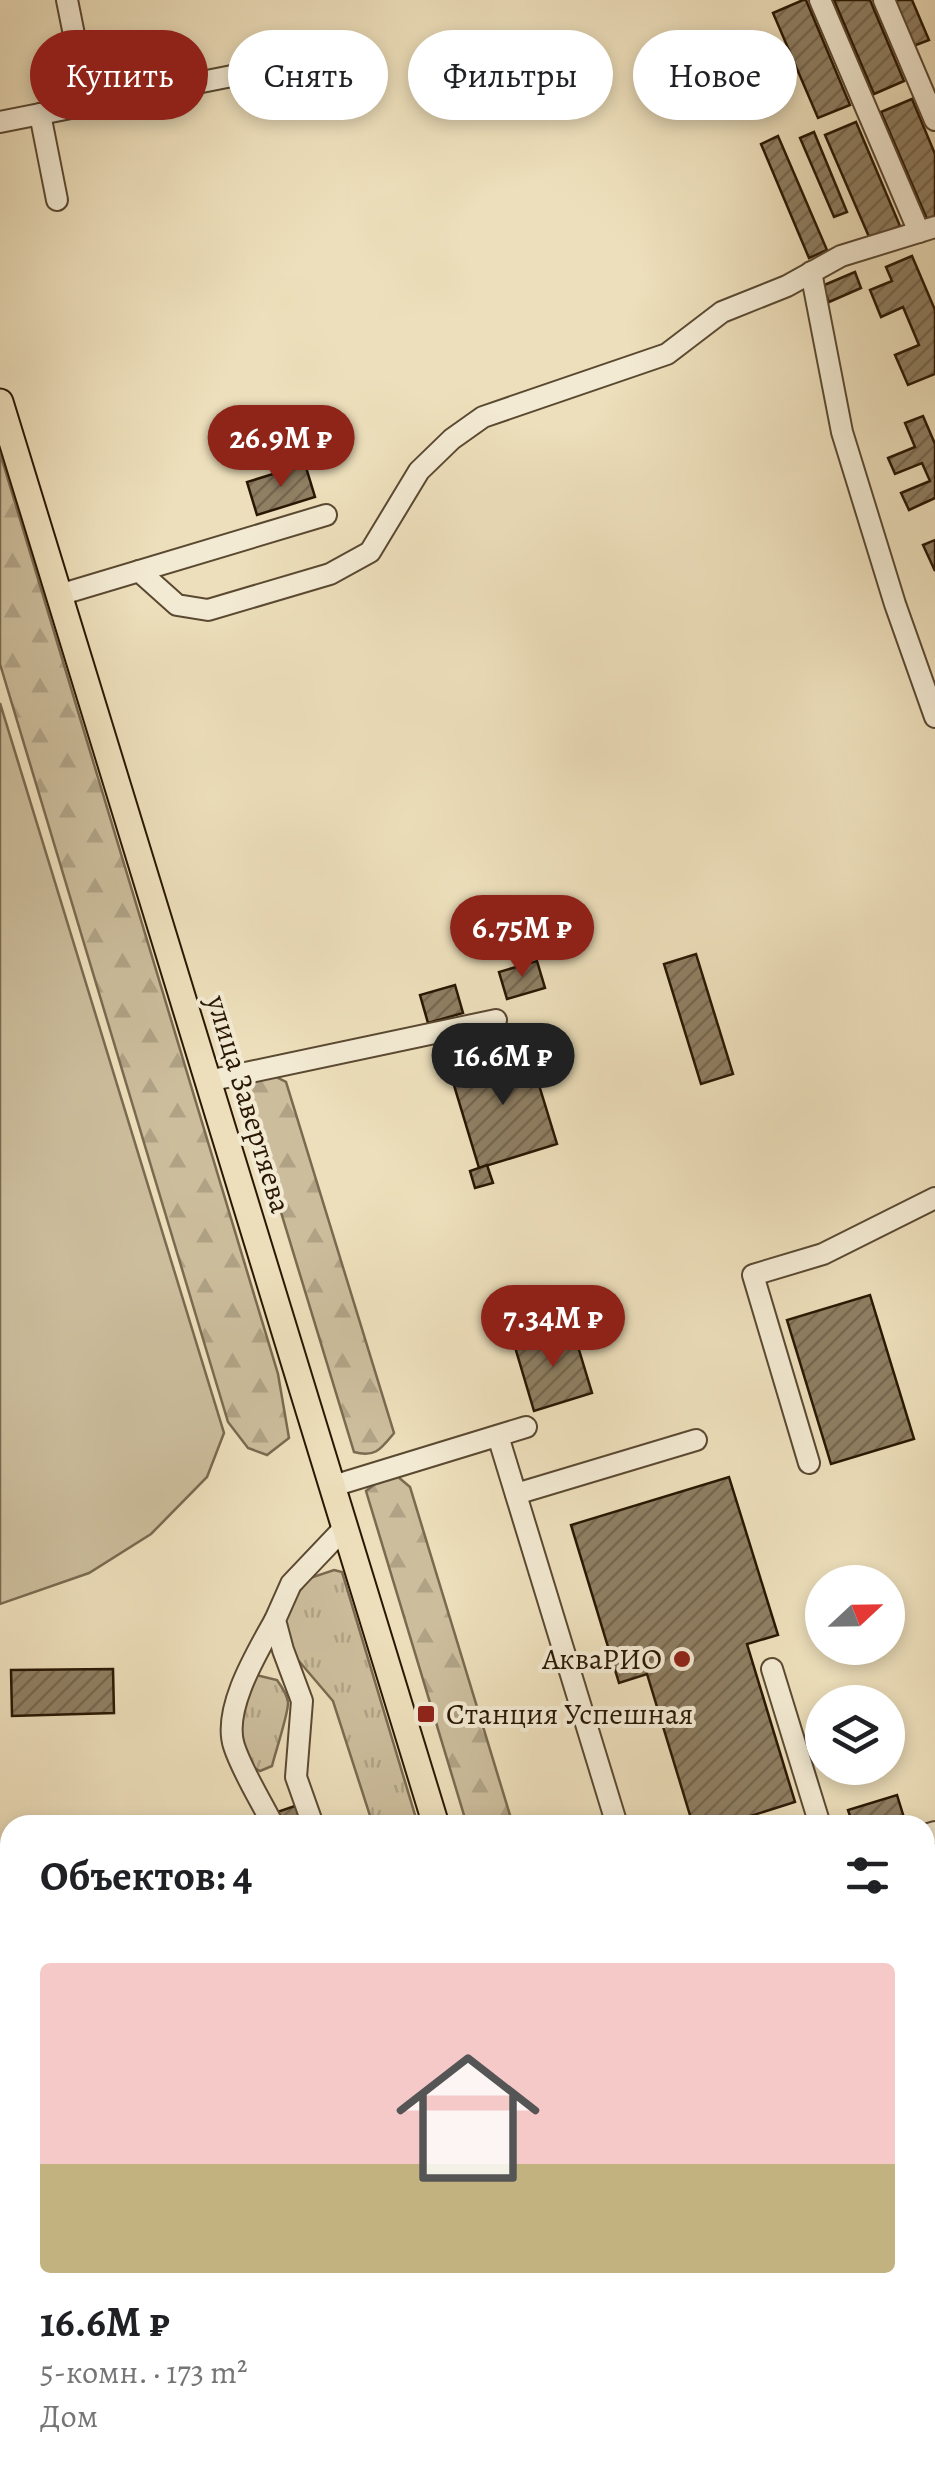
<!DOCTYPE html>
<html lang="ru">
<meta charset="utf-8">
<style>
body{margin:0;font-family:Alegreya,serif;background:#f6f6f6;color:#202124;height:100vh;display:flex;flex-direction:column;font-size:38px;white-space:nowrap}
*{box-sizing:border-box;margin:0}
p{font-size:32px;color:#757577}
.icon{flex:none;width:55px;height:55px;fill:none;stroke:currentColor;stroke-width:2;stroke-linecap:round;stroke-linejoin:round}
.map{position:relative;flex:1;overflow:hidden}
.panel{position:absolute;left:0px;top:1815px;width:935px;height:672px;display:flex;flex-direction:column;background:#fff;border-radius:30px 30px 0 0;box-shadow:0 5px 15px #0003}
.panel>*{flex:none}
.top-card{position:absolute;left:30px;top:30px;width:875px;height:90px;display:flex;gap:20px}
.needle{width:65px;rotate:68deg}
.buttons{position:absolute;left:805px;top:1565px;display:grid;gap:20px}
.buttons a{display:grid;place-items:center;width:100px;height:100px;border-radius:50%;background:#fff;box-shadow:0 5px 15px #0003;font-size:50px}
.price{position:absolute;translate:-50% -85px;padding:0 22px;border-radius:35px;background:#8f2418;color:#fff;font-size:32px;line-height:65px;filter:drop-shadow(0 2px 5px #0008)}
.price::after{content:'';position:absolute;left:50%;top:60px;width:30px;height:22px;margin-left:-15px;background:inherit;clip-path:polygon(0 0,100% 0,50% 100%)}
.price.selected{background:#222;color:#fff}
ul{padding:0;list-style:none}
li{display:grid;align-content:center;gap:20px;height:530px;padding:0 40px}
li+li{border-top:2px solid #e0e0e0}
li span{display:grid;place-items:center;height:310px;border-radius:10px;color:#555}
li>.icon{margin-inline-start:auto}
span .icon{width:180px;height:180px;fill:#fffc;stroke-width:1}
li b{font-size:42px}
h2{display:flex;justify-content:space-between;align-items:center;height:120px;padding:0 40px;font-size:42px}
.tag{padding:0 35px;border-radius:45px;background:#fff;box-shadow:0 5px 15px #0003;font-size:35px;line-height:90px}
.tag.selected{background:#8f2418;color:#fff}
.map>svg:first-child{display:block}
</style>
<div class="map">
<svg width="935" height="2487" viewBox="0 0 935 2487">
<defs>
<pattern id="grass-tufts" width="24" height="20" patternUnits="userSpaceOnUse" patternTransform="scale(2.5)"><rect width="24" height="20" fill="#ccbd9c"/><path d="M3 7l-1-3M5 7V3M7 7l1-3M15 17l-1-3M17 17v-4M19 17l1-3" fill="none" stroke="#afa285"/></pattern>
<pattern id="forest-firs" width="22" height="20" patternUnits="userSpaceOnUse" patternTransform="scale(2.5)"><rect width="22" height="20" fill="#ccbd9c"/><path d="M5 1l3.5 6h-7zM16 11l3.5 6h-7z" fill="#afa285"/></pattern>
<pattern id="building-hatch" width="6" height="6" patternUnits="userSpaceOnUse" patternTransform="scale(2.5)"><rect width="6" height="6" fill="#8f7f63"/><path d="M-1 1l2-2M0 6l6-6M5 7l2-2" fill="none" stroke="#75674f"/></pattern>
</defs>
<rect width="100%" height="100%" fill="#eddfbb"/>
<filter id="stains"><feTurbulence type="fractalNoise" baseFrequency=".002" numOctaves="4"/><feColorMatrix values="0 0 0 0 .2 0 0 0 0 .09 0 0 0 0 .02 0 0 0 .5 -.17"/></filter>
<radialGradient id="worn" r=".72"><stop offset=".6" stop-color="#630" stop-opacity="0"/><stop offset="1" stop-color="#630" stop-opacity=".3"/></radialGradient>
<g fill="url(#grass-tufts)" stroke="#7a6a50" stroke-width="2.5">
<path d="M334,1570L342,1572L418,1825H373L333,1701L292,1653L285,1622L298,1593L310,1578Z"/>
<path d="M256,1675L277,1680C282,1687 287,1694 288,1702C289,1712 275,1753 272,1766L260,1771L248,1764L239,1722L251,1680Z"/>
<path d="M925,2443L935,2479L905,2487H853L852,2478H925Z"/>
</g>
<g fill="url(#forest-firs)" stroke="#7a6a50" stroke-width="2.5">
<path d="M0,453L278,1374L289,1438L267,1455L248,1448L228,1422L0,664Z"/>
<path d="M270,1074L286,1082L394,1433C381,1449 375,1458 354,1452L245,1094L251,1080Z"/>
<path d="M397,1476L410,1487L513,1825H467L366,1491L380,1480Z"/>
</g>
<path fill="#ccbd9c" stroke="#7a6a50" stroke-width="2.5" d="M0,703L224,1433L207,1477L151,1534L89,1573L0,1604Z"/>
<g fill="url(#building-hatch)" stroke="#291703" stroke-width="2.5">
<path d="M803,0H806L850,105L818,118L773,13Z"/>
<path d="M834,0H870L904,81L874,94Z"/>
<path d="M891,0H912L929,40L911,47Z"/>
<path d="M128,49L135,70L109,78L103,57Z"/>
<path d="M912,99L935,154V216L927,219L881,112Z"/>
<path d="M856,122L900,226L870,239L825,135Z"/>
<path d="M814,132L847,212L834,217L800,138Z"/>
<path d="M778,136L827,250L809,258L761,144Z"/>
<path d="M912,256L935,310V374L908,385L895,355L919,345L903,307L881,317L870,290L892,281L886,267Z"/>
<path d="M855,272L861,288L829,302L822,286Z"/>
<path d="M923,416L935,444V498L909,510L901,493L930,481L922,463L895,474L888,458L915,447L905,423Z"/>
<path d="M305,464L315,497L257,515L247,482Z"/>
<path d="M935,540V571L923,545Z"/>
<path d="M696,954L733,1074L701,1084L664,964Z"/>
<path d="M537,961L545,988L507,999L499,972Z"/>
<path d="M455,985L463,1013L428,1023L420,995Z"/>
<path d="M528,1049L557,1144L479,1168L450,1072Z"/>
<path d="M487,1165L493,1183L475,1188L470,1171Z"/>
<path d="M870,1295L914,1439L831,1464L787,1320Z"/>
<path d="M573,1330L592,1393L534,1411L515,1347Z"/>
<path d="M729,1477L778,1635L747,1644L795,1802L744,1818L745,1823L740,1825H693L647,1674L619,1683L571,1525Z"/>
<path d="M113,1669L114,1713L12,1716L11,1670Z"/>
<path d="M897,1795L905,1821L891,1825H853L848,1810Z"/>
<path d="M312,1800L321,1825H255L254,1820Z"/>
<path d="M935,1930V1983L925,1986V1933Z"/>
<path d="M10,2002V2047H0V2003Z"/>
<path d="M935,2106V2219L925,2222V2109Z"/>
<path d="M10,2249V2364L0,2330V2252Z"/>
<path d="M935,2317V2356L925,2359V2320Z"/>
<path d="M43,2478H82L85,2487H46Z"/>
<path d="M435,2478H485L488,2487H403Z"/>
<path d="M800,2478H806L809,2487H773Z"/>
</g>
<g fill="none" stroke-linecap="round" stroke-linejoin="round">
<defs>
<g id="minor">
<path d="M67,0L88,104"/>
<path d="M820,0L919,232"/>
<path d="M884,0L935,120"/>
<path d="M40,114L57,200"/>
<path d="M0,122L237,75"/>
<path d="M811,272L842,432L895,604L935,717"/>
<path d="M139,571L177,605L208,610L330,574L370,552L419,471L452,439L483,417L667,354L722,312L787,286L841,256L935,227"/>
<path d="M59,595L326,515"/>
<path d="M208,1081L496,1020"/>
<path d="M498,1436L617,1825"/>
<path d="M809,1463L753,1275L823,1254L935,1198"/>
<path d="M333,1486L526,1427"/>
<path d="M516,1494L696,1440"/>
<path d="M772,1669L820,1825"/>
<path d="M273,1825C261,1801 242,1771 234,1746C222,1709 258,1651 275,1620"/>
<path d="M313,1825L296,1777L302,1701L283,1650L275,1620L291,1584L346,1526"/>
<path d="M925,1835L935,1832"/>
<path d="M925,2041L935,2039"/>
<path d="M925,2094L935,2091"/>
<path d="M0,2119H10"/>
<path d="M0,2229L10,2226"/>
<path d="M925,2249L935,2246"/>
<path d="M925,2393L935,2390"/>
<path d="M0,2407L10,2441"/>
<path d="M21,2478L23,2487"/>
<path d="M117,2478L120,2487"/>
<path d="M517,2478L519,2487"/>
<path d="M841,2478L844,2487"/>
<path d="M347,2487L379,2478"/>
</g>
<g id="major">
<path d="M0,402L436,1825"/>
<path d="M634,2478L637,2487"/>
</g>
</defs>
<use href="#minor" stroke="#5a4931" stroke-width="24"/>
<use href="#major" stroke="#291703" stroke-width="29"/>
<g stroke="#291703" stroke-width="4" stroke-dasharray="2.5 5" stroke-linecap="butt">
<path d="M925,2289L935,2286"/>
<path d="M925,2423L935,2455"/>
<path d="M731,2487L729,2480L739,2478"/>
<path d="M929,2487L935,2485"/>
</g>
<use href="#minor" stroke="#f3ead3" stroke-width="20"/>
<use href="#major" stroke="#eddfbb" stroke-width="25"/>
</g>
<g fill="#8f2418" stroke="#f3ead3" stroke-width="4">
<circle cx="682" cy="1659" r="10"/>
<rect x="416" y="1704" width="20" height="20" rx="5"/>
</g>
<g text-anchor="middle" stroke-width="8" stroke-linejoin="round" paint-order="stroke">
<g font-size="30" fill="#291703" stroke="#f3ead3">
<text transform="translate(249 1104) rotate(73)" y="10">улица Завертяева</text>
</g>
<g font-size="30" fill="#291703" stroke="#f3ead3" text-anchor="end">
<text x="662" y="1669">АкваРИО</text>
<text x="446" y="1724" text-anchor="start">Станция Успешная</text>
</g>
</g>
<rect width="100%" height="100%" filter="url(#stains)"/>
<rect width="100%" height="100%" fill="url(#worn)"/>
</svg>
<div class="buttons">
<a><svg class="needle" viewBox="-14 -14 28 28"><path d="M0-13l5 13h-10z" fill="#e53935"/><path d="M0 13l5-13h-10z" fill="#757577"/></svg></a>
<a><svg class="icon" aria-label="layers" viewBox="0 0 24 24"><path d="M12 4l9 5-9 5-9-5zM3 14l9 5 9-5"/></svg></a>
</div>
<b class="price" style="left:281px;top:490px">26.9M ₽</b>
<b class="price" style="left:522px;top:980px">6.75M ₽</b>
<b class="price selected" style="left:503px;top:1108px">16.6M ₽</b>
<b class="price" style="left:553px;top:1370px">7.34M ₽</b>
<div class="top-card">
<a class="tag selected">Купить</a>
<a class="tag">Снять</a>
<a class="tag">Фильтры</a>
<a class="tag">Новое</a>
</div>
<section class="panel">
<h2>Объектов: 4<svg class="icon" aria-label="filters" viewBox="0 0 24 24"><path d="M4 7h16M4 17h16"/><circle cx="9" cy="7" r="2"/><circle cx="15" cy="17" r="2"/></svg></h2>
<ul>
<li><span style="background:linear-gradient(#f6c9c9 65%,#c2b280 0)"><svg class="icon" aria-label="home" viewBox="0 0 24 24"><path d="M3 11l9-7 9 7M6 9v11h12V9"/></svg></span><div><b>16.6M ₽</b><p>5-комн. · 173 m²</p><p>Дом</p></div></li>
</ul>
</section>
</div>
